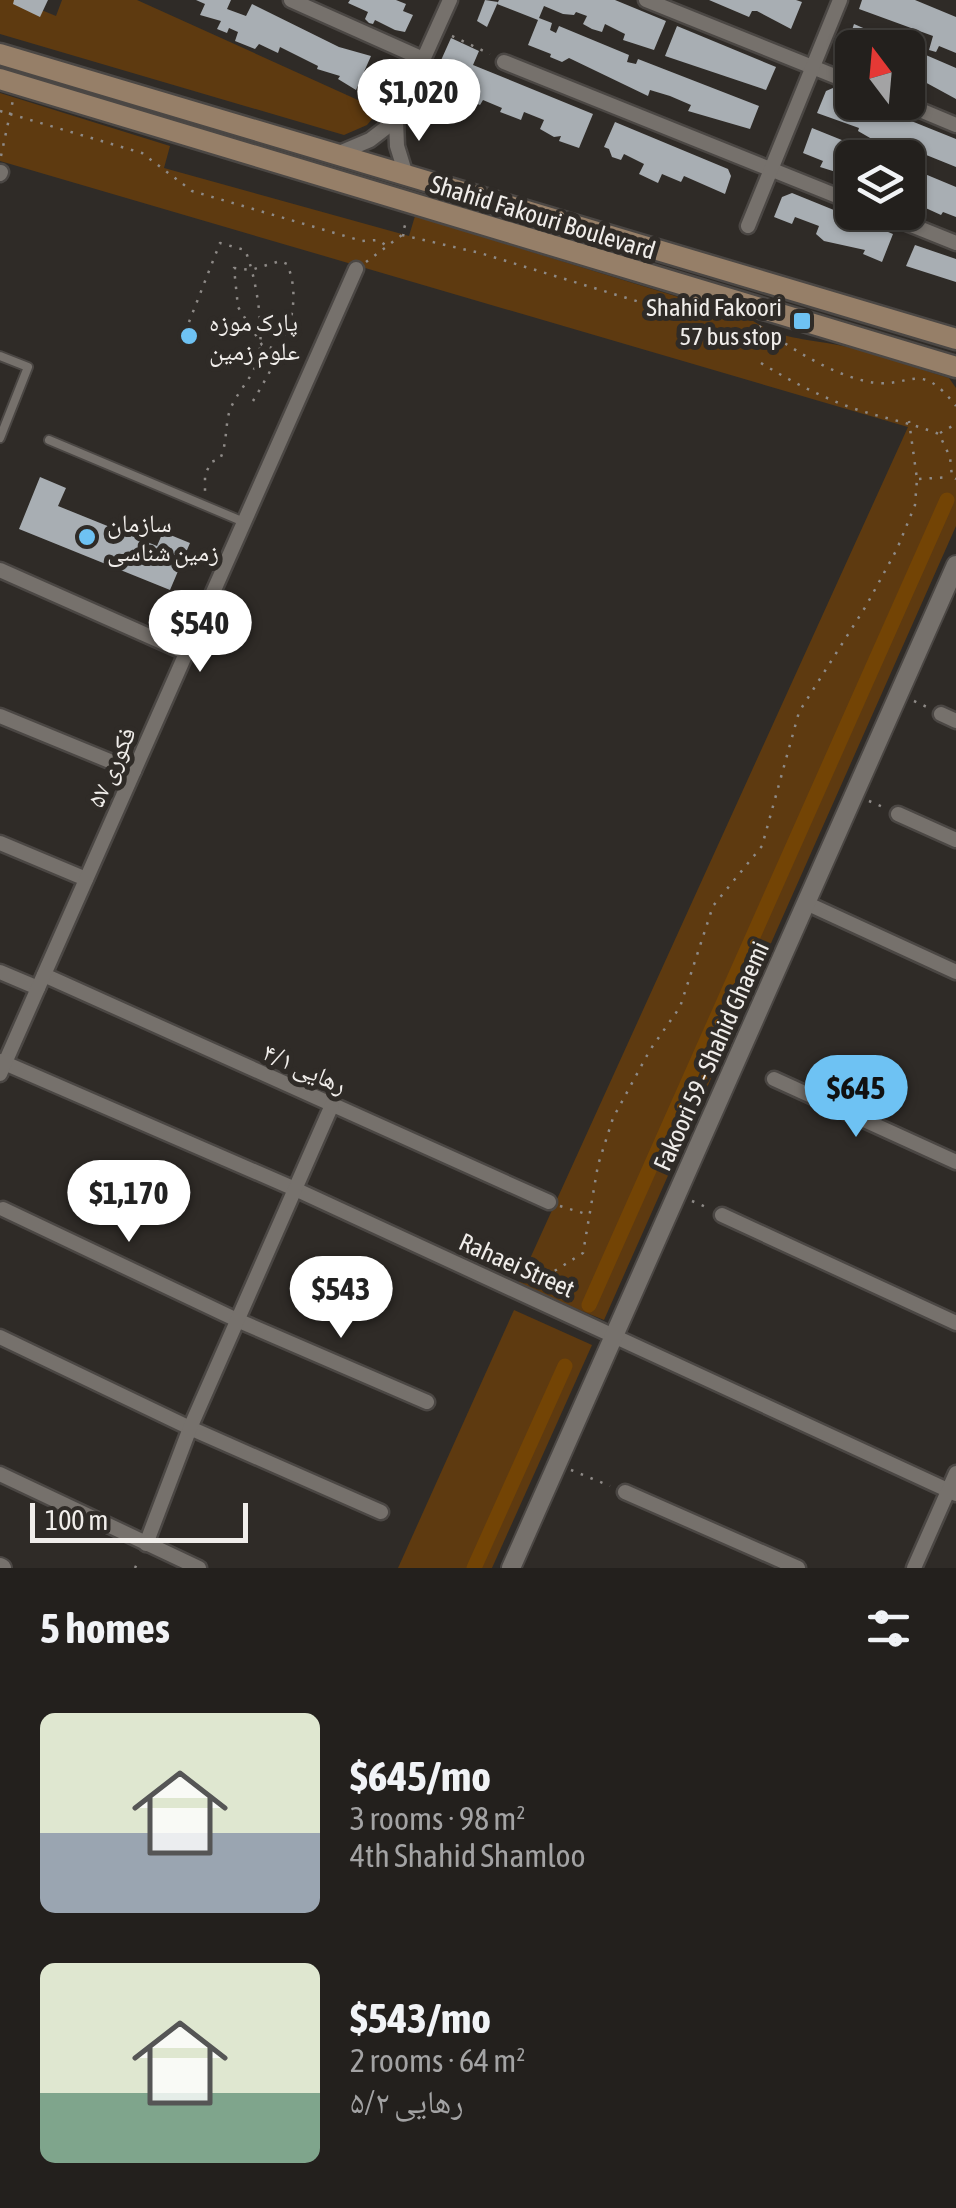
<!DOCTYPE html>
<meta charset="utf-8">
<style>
body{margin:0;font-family:"Asap Condensed","Noto Naskh Arabic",sans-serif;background:#2b2826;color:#f1f3f6;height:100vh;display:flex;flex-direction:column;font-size:38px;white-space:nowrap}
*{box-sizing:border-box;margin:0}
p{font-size:32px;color:#a3a3a4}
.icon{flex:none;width:55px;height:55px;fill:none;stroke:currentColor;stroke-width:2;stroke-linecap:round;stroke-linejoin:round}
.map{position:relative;height:1568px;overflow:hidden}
.side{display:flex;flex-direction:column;background:#23201d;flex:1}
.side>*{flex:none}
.needle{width:65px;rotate:344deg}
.controls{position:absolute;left:835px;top:30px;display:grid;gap:20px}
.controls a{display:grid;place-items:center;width:90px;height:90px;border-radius:15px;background:#23201d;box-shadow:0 2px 8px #0004,0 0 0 2px #403e3b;font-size:50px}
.scale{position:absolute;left:30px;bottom:25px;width:218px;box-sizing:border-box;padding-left:10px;border:5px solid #f0edea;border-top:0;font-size:28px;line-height:35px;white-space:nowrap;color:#f0edea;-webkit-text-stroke:8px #2f2b27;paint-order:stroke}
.price{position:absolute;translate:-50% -85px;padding:0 22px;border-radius:35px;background:#fff;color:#222;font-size:32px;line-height:65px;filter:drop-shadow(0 2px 5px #0008)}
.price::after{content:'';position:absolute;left:50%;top:60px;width:30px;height:22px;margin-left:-15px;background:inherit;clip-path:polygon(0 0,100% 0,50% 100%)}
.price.selected{background:#6ec2f3;color:#111}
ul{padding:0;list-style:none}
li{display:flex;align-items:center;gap:30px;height:250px;padding:0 40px}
li span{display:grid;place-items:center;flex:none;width:280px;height:200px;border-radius:15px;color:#555}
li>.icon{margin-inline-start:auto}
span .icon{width:120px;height:120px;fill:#fffc;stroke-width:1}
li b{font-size:42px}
h2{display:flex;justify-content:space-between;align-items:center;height:120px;padding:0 40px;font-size:42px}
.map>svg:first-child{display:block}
</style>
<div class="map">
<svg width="956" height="1568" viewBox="0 0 956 1568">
<rect width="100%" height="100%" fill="#2f2b27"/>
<g fill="#5e3a10">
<path d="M0,0H17L56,16L62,0H137L380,110L367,125L344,135L0,34Z"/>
<path d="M0,93L170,146L164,168L409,236L415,216L750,319C781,340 803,338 838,345C875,352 913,367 949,378L956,388V526L604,1320L518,1285L908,427L0,161Z"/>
<path d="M514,1310L592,1345L492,1568H398Z"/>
</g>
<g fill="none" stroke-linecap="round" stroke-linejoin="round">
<g stroke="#734405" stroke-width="15">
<path d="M589,1305L947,500"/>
<path d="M474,1568L565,1366"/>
</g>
</g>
<g fill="#a8aeb3">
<path d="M14,0H48L40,17L13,4Z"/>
<path d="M196,0H231L227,9L246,16L252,4L339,47L371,56L356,90L338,79L340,76L317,69L318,66L280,47L278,53L259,44L255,49L235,41L238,32L229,28L227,33L217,29L221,21L200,15L205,4Z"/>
<path d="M350,0H396L406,4L403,11L413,15L405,32L395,30L375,20L373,24L369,23L365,19L368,12L348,3Z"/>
<path d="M485,0L498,2L487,27L477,21Z"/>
<path d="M499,0H615L666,21L654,50L623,40L625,34L605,24L602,32L592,29L583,24L587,16L576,12L574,15L563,14L544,6L539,18L552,23L550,30L556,33L559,26L629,55L627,62L636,64L638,59L759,106L750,129L688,111L691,105L670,96L650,90L648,96L569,58L562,62L550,57L551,54L528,45L538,20L497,4Z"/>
<path d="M709,0H796L802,2L791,29L757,11H752L749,17Z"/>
<path d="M862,0H915L956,17V53L939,46L936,52L929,50L933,36L859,9Z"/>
<path d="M854,24L956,68V99L912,75L913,72L908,70V48H852L850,52L845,51Z"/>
<path d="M677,26L776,67L766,90L665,56Z"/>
<path d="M451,38L479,51L473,65L593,114L579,148L559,141L561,136L554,137L540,129L544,120L524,112L521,120L500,112L502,108L483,100L480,105L466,99L467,95L463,92L467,80L438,67Z"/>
<path d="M381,63L391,68L375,105L368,102L371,97L366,95Z"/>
<path d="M430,80L460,94L452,113L423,100Z"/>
<path d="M833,88L849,94L845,105L865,113L869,104L956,139V167L899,144L897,149L877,142L858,131L859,128L817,113L826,91Z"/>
<path d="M615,122L728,169L731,176L725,194L684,176L681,182L662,174L658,183L639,174L644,164L624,154L621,160L612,157L609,149L604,147Z"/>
<path d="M812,128L884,157V158H852V177L820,167L823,161L803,153Z"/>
<path d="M908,167L956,187V217L943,212L941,215L908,200Z"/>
<path d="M792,193L893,234L882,262L863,254L865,250L824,241L816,234L819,226L795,217L792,224L774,217L782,197Z"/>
<path d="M915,245L956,259V282L906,266Z"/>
<path d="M40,477L66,488L58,506L157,546L163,532L190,543L170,590L19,529Z"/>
</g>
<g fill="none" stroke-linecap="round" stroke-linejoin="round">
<defs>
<g id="service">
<path d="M0,356L28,367L0,438"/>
<path d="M49,440L244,522"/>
</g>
<g id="minor">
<path d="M291,0L423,59"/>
<path d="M646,0L852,83"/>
<path d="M504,62L852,202"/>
<path d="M901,102L956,125"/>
<path d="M337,154L370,140L396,120"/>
<path d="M0,174L1,172"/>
<path d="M406,175L397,146L396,120L450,0"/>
<path d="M879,212L956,243"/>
<path d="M748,226L840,0"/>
<path d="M0,570L187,653"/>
<path d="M941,714L956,721"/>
<path d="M0,716L134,771"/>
<path d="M898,814L956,840"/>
<path d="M0,843L86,879"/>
<path d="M806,903L956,972"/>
<path d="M0,972L38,988"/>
<path d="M44,975L549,1202"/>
<path d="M0,1061L295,1189L956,1494"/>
<path d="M0,1074L356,269"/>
<path d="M774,1079L956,1162"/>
<path d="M3,1209L237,1320L427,1402"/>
<path d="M722,1215L956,1323"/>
<path d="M0,1337L190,1428L381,1512"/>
<path d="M0,1474L199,1568"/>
<path d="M625,1492L798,1568"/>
<path d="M146,1544L190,1428L332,1105"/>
<path d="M914,1568L956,1473"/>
</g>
<g id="tertiary">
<path d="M0,1567L2,1568"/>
<path d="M511,1568L956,565"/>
</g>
<g id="secondary">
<path d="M0,54L956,339"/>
<path d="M0,79L956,367"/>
</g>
</defs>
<use href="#service" stroke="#4b4744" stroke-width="12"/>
<use href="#minor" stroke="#4b4744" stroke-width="19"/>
<use href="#tertiary" stroke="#4b4744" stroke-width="22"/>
<use href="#secondary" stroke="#4b4744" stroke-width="25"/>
<g stroke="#8e8a87" stroke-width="2.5" stroke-dasharray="2.5 8" stroke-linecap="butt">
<path d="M452,36L490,54"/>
<path d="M0,111L142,153L192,191L362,241L378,240L387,246"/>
<path d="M1,156L13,100"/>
<path d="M402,235L480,253L669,311L700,308"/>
<path d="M366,262L402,235L407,219"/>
<path d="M189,322L220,243L245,250C256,275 267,340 256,365C249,382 234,396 229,413C225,429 227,444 220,459L211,462L205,475V494"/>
<path d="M262,324L274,325L285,334"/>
<path d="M759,326C791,348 827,372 865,381C911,392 917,356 956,406"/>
<path d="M761,363C792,382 821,397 855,409C883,418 911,423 939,434L950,457L952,477L956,479"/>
<path d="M253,401C276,362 307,310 287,264L280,261L251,270L234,268L238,307L262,345L279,350"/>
<path d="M940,433L956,424"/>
<path d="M919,479L950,477"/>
<path d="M914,701L929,708"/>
<path d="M869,801L885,808"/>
<path d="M692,1201L708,1208"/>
<path d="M560,1206L586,1214"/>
<path d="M537,1282L583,1253L598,1165L613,1118L650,1050L680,1007L713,906L762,846L799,712L866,606L897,549L915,505L917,479L909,421"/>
<path d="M571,1470L610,1486"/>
<path d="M135,1568L139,1559"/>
</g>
<use href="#service" stroke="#76716c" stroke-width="8"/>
<use href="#minor" stroke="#76716c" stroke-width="14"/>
<use href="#tertiary" stroke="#76716c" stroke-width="18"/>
<use href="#secondary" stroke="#967f68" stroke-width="20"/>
</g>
<g fill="#6ec2f3" stroke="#2f2b27" stroke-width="4">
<rect x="792" y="311" width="20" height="20" rx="5"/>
<circle cx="189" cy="336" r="10"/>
<circle cx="87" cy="537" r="10"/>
</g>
<g text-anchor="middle" stroke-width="10" stroke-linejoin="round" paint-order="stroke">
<g font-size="25" fill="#f0edea" stroke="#2f2b27">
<text transform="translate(543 217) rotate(17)" y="9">Shahid Fakouri Boulevard</text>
<text transform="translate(111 767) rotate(-66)" y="9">فکوری ۵۷</text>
<text transform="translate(711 1056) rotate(-66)" y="9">Fakoori 59 - Shahid Ghaemi</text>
<text transform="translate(305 1068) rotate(24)" y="9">رهایی ۴/۱</text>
<text transform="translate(517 1265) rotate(24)" y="9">Rahaei Street</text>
</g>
<g font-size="25" fill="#f0edea" stroke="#2f2b27" text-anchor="start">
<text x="782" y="316" text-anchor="end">Shahid Fakoori<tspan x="782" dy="29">57 bus stop</tspan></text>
<text x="209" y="331">پارک موزه<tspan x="209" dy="29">علوم زمین</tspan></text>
<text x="107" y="532">سازمان<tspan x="107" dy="29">زمین شناسی</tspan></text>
</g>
</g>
</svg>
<div class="controls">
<a><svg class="needle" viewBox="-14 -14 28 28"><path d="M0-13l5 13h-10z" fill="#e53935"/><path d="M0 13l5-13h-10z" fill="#a3a3a4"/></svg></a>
<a><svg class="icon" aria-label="layers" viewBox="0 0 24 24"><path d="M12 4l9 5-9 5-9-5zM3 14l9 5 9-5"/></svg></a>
</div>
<div class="scale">100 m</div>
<b class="price" style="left:419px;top:144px">$1,020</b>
<b class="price" style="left:200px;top:675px">$540</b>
<b class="price selected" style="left:856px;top:1140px">$645</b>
<b class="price" style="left:129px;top:1245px">$1,170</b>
<b class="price" style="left:341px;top:1341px">$543</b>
</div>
<section class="side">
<h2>5 homes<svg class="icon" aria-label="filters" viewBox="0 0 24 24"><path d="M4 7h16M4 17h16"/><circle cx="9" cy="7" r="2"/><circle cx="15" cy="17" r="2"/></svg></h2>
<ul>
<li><span style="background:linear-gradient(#dfe7d0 60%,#9aa5b1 0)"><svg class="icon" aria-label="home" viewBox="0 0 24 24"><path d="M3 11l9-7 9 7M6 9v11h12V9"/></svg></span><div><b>$645/mo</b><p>3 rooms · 98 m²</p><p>4th Shahid Shamloo</p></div></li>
<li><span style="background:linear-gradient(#dfe7d0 65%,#7fa58c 0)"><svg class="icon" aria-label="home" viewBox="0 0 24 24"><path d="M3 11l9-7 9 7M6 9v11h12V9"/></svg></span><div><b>$543/mo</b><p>2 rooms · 64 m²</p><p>رهایی ۵/۲</p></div></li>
</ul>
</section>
